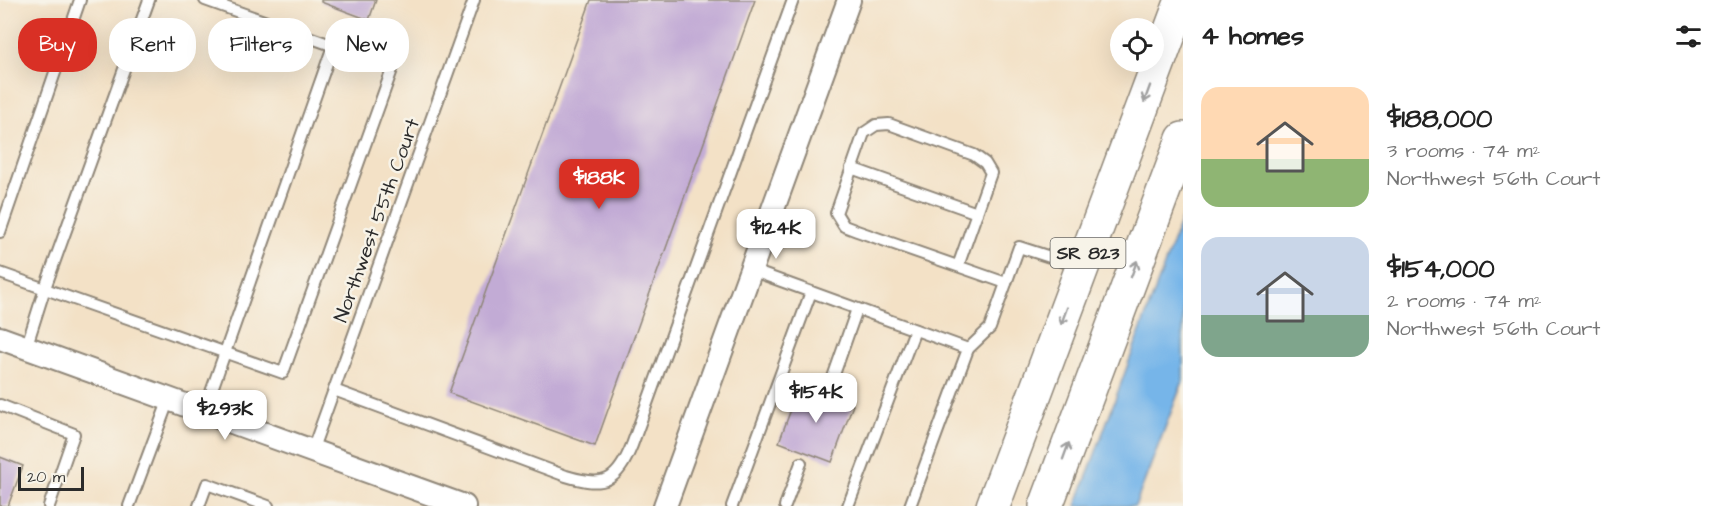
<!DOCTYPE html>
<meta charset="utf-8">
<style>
body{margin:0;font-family:"Architects Daughter",sans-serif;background:#f6f6f6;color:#222;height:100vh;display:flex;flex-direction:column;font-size:22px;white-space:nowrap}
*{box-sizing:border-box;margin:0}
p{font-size:20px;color:#767676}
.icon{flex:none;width:33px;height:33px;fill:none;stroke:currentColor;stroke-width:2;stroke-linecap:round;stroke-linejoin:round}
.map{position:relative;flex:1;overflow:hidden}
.details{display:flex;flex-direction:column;background:#fff;width:540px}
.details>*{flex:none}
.banner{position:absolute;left:18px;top:18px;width:570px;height:54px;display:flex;gap:12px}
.tools{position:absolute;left:1110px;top:18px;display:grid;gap:12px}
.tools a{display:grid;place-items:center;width:54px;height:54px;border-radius:50%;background:#fff;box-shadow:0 6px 24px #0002;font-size:30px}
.scale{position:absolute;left:18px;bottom:15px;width:66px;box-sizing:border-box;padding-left:6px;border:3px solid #2b2b2b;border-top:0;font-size:16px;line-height:21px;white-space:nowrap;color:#2b2b2b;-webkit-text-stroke:4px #f7f3e8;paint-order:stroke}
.price{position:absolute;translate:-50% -51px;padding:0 14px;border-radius:12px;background:#fff;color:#222;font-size:20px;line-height:39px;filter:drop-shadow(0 2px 3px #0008)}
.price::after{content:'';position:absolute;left:50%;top:36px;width:18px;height:14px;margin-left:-9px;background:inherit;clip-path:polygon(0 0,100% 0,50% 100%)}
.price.active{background:#d93025;color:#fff}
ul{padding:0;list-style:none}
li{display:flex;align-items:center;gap:18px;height:150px;padding:0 18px}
li span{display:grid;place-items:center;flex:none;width:168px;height:120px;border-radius:18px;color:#555}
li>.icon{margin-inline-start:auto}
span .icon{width:72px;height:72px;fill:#fffc;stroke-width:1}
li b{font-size:26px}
h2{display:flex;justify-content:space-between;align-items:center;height:72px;padding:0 18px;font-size:26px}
.pill{padding:0 21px;border-radius:24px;background:#fff;box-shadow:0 6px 24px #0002;font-size:21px;line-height:54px}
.pill.active{background:#d93025;color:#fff}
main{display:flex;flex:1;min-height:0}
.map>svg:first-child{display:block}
</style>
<main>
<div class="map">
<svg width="1183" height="506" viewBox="0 0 1183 506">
<rect width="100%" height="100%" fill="#f7f3e8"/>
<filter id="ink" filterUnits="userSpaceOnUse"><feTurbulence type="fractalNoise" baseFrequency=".0167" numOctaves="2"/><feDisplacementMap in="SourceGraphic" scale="12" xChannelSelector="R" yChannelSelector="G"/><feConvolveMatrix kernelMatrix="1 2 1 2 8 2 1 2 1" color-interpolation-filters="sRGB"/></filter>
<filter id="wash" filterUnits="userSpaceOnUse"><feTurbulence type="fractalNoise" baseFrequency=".008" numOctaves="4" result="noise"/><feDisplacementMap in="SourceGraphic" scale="24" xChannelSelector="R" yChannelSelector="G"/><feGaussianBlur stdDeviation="1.35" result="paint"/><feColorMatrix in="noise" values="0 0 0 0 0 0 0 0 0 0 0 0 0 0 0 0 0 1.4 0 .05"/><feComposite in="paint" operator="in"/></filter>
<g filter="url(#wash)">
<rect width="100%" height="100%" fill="#f3e1c6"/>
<path fill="#76b5e9" stroke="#50708a" stroke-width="1.5" d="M1183,214V381L1135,506H1076Z"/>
<g id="blocks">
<g fill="#c2abd5">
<path d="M321,0H376L369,20L321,2Z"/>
<path d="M591,0H755L595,446L449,393Z"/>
<path d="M800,385L853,405L832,462L779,442Z"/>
<path d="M0,457L23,466L8,506H0Z"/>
</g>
</g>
</g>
<g filter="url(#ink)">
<use href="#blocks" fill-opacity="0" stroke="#8f8678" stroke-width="1.5"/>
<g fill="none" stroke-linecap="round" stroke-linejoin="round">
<defs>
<g id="lane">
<path d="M851,168L977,213"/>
<path d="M0,232L80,0"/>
<path d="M958,266L991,173L985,163L974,155L889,124L876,125L864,133L836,213L844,226L857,231L1006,283"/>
<path d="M751,270L968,349L910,506"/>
<path d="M0,273L283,373L393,67L205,0"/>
<path d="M26,348L45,288L149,0"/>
<path d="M968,349L990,328L1019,247L1078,266"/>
<path d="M831,383L857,309"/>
<path d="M334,390L566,476C605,488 617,482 632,445L793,0"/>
<path d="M0,405L74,434L49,506"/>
<path d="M204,412L333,46"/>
<path d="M312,451L474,0"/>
<path d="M129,506L169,399"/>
<path d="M199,506L207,484L268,506"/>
<path d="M732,506L811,292"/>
<path d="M785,506L801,463"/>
<path d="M848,506L915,330"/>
</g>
<g id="street">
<path d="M0,338L464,506"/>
<path d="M665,506L849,0"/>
</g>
<g id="primary">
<path d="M993,506L1182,0"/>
<path d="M1046,506L1183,139"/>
</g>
</defs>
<use href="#lane" stroke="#8f8678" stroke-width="14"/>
<use href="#street" stroke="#8f8678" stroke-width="26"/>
<use href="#primary" stroke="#8f8678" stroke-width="36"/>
<use href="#lane" stroke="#fff" stroke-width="10"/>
<use href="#street" stroke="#fff" stroke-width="22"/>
<use href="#primary" stroke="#fff" stroke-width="33"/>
</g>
<defs><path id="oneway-shaft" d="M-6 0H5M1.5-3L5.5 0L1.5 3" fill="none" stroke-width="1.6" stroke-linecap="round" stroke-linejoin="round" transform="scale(1.5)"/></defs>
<g stroke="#a0a0a0">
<use href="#oneway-shaft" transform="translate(1147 94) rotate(110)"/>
<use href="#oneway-shaft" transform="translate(1134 269) rotate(-70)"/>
<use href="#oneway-shaft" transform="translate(1064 316) rotate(110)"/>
<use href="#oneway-shaft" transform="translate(1066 451) rotate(-70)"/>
</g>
</g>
<g text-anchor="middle" stroke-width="5" stroke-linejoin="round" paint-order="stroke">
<rect fill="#f7f3e8" stroke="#686764" stroke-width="1.5" x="1050.5" y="238" width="75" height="30" rx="4.5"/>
<g font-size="18" font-weight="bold" fill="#2b2b2b">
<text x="1088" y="259">SR 823</text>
</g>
<g font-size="20" fill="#2b2b2b" stroke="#f7f3e8">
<text transform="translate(376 220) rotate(-70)" y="7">Northwest 55th Court</text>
</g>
</g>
</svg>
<div class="tools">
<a><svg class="icon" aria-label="locate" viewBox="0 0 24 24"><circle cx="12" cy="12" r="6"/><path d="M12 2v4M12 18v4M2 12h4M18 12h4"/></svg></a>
</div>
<div class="scale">20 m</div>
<b class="price active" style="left:599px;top:210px">$188K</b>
<b class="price" style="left:776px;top:260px">$124K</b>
<b class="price" style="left:816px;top:424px">$154K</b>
<b class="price" style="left:225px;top:441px">$293K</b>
<div class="banner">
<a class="pill active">Buy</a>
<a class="pill">Rent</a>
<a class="pill">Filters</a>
<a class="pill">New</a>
</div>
</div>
<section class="details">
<h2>4 homes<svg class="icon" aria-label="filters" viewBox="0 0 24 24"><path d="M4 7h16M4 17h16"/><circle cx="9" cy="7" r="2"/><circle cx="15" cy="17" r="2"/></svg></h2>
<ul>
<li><span style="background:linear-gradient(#ffd9b3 60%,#8fb573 0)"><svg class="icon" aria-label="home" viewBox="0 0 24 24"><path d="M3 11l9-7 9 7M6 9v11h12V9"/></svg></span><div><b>$188,000</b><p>3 rooms · 74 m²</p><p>Northwest 56th Court</p></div></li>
<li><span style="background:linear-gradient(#c9d6e8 65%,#7fa58c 0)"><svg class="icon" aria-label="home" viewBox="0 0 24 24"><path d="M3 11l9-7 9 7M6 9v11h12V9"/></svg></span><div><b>$154,000</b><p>2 rooms · 74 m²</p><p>Northwest 56th Court</p></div></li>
</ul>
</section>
</main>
